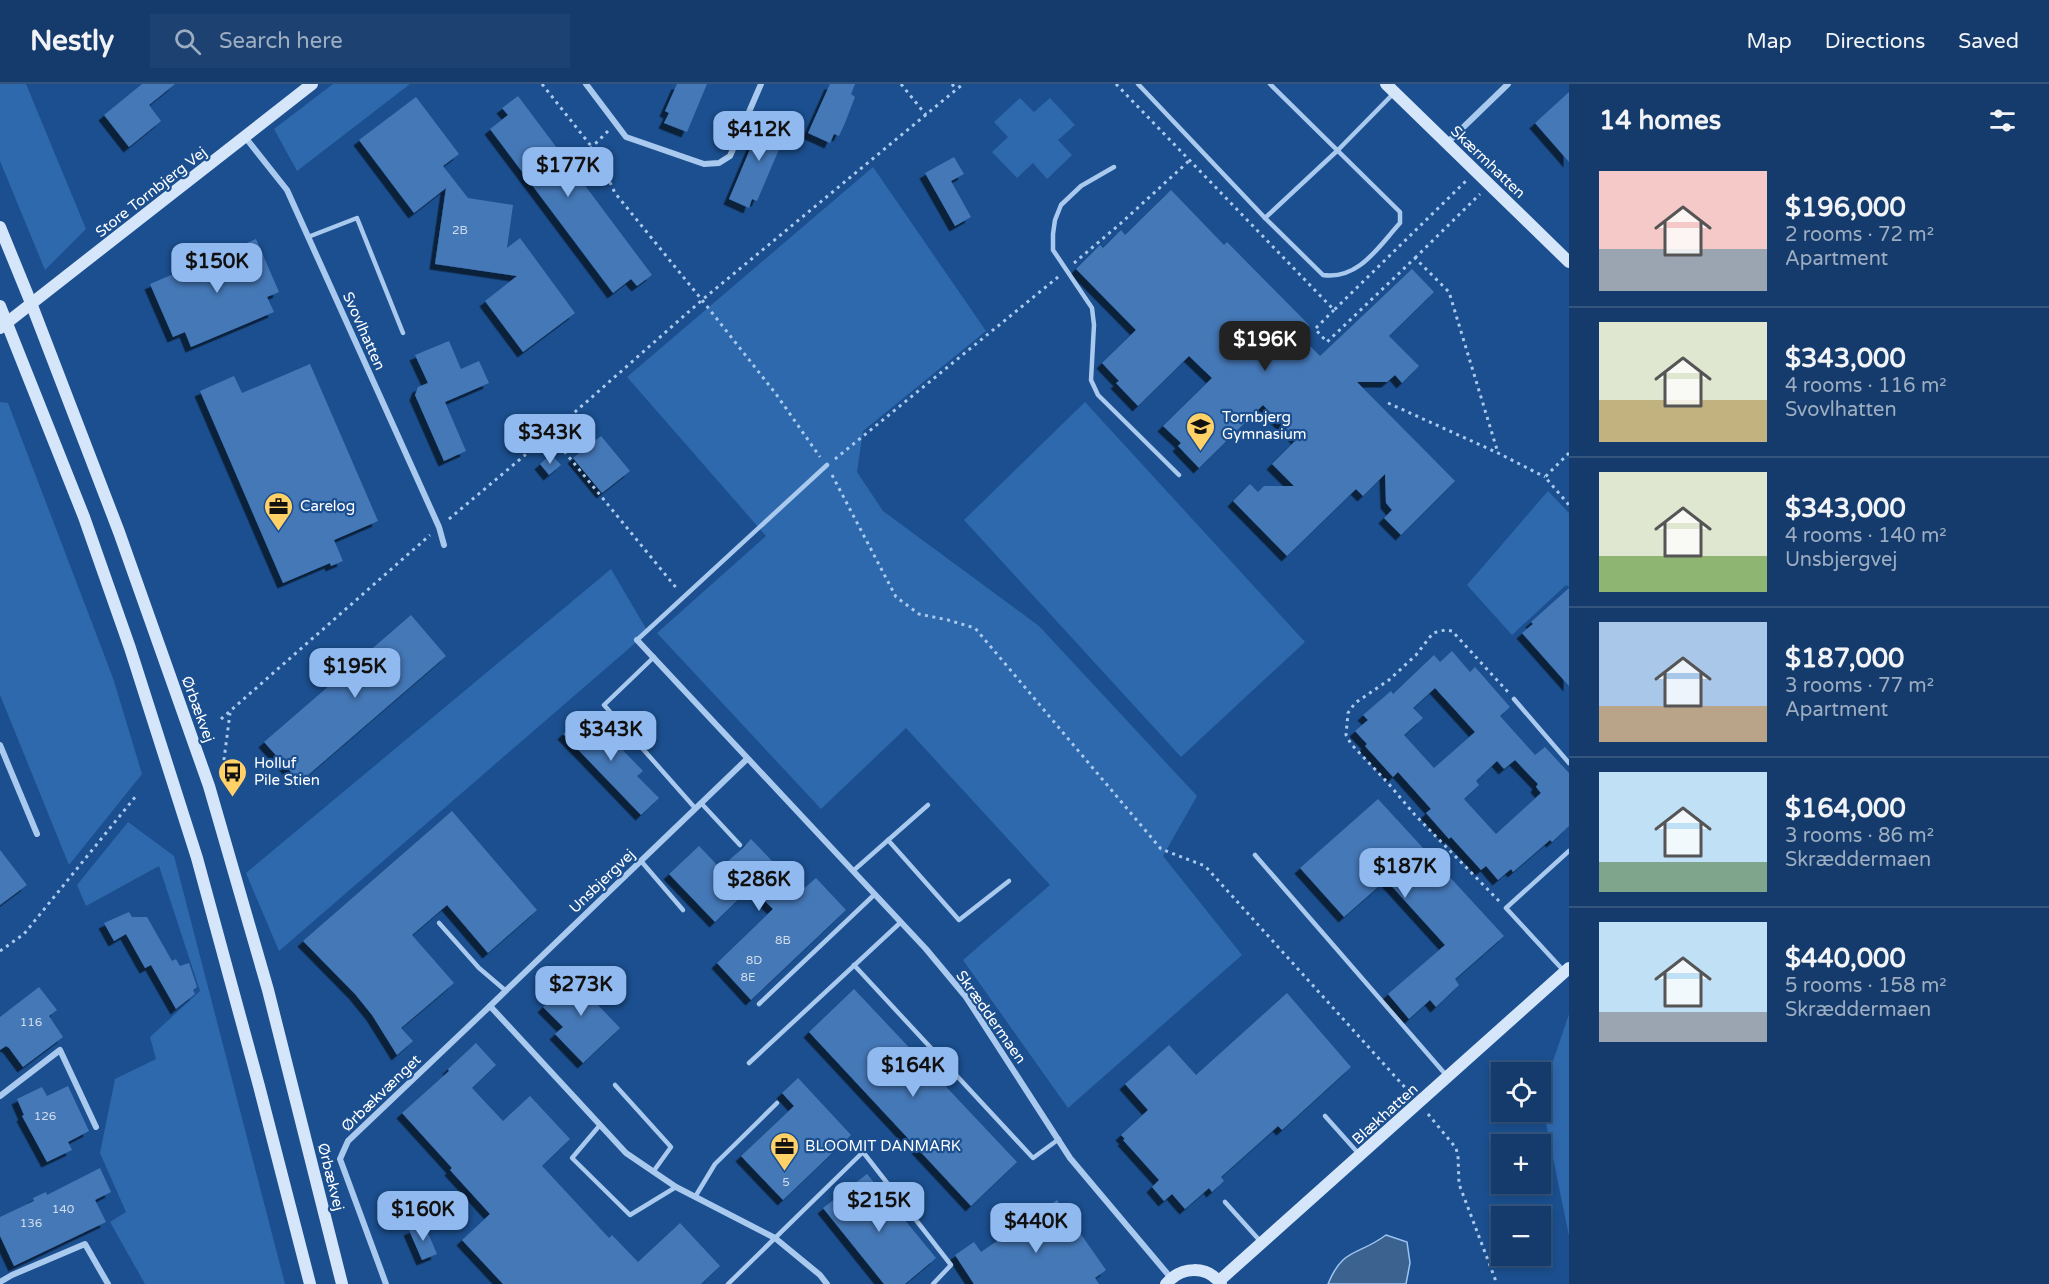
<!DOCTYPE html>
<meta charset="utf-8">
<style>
body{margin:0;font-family:"Varela Round",sans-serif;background:#1d4271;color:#f1f3f6;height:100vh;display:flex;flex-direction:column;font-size:22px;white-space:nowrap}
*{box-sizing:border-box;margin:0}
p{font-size:20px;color:#9dadc1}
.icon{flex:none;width:33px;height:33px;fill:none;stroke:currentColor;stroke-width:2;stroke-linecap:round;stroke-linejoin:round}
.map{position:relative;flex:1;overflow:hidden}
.drawer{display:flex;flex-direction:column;background:#143b6b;width:480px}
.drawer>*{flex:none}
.buttons{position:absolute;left:1491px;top:978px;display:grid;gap:12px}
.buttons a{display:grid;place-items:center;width:60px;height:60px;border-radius:0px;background:#143b6b;box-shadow:0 3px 9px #0003,0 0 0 2px #33557e;font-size:30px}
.price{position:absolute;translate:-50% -51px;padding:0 14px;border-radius:12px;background:#90b9f0;color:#111;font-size:20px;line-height:39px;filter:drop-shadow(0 2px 3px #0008)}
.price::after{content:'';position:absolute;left:50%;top:36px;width:18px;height:14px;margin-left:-9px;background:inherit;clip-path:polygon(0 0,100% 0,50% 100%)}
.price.selected{background:#222;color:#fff}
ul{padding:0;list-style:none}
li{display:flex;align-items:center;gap:18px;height:150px;padding:0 30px}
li+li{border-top:2px solid #33557e}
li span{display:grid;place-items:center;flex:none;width:168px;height:120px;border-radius:0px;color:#555}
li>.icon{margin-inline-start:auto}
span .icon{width:72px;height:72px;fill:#fffc;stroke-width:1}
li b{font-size:26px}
h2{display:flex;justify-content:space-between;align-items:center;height:72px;padding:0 30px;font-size:26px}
header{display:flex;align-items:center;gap:36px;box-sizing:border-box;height:84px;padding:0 30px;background:#143b6b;border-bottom:2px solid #33557e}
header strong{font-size:28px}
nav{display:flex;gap:33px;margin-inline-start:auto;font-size:21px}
.search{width:420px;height:54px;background:#1d4271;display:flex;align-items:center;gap:15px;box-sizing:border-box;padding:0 21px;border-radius:0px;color:#9dadc1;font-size:22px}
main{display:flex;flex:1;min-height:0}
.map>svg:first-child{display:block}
</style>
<header>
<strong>Nestly</strong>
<div class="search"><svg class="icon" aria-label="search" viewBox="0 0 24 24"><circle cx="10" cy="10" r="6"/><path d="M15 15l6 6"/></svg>Search here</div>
<nav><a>Map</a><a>Directions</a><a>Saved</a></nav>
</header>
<main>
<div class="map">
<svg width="1569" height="1200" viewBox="0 0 1569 1200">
<defs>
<filter id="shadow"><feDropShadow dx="-5.5" dy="5.5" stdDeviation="0" flood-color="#0009"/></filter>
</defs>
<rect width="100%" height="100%" fill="#1b4f8f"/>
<g fill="#2e69ad">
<path d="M0,0H26L86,145L45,186L0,77Z"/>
<path d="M333,0H410L297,87L274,45Z"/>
<path d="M1020,14L1034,28L1050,14L1075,41L1058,56L1072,71L1047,95L1033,79L1017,94L992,68L1008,53L994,38Z"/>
<path d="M873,83L986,247L863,347L857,388L883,427L1039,542L1197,712L1163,772L1242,871L1068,1024L963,876L1050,801L906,644L821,725L657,549L766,452L627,293Z"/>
<path d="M0,318L8,319L113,594L142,690L69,781L0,611Z"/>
<path d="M1085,318L1305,558L1181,673L964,436Z"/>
<path d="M1548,407L1569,429V503L1566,501L1512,551L1467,501Z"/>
<path d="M611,485L648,548L279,867L246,789Z"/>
<path d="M128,738L174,772L285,1200H145L110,1138L126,1128L100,1069L115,995L156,975L150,953L200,907L159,782L86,822L77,801Z"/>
<path d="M1569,930V1152L1543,1025L1552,980Z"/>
</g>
<path fill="#3c6290" stroke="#9cc4f0" stroke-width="1.5" d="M1386,1151L1407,1158L1410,1179L1406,1200H1328C1343,1163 1358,1172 1386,1151Z"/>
<g fill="#4478b7" fill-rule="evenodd" filter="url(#shadow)">
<path d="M142,0H175L149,21L161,37L129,63L104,31Z"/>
<path d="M677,0H707L687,48L664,39L669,29L665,27Z"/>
<path d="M830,0H855L851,10L855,13L845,39L839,52L834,50L830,59L808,49Z"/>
<path d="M1569,8V78L1535,39Z"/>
<path d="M518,12L652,191L637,202L631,195L613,209L490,45L508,31L502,24Z"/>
<path d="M416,13L459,70L443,82L468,114L513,121L507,164L520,154L575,229L523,268L485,217L517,192L435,180L446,104L414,129L359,56Z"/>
<path d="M764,32L789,42L757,117L752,115L749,124L729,115Z"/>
<path d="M954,73L964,90L951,97L971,133L955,142L925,89Z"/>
<path d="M1171,106L1224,161L1227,158L1309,241L1299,251L1320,272L1412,185L1434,208L1389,252L1419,282L1402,299L1395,291L1387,298H1357L1455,397L1401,451L1384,434L1392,426L1386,419L1385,390L1363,412L1356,405L1287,472L1233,417L1250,400L1258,408L1264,402H1294L1272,380L1297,355L1263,321L1199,384L1178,362L1181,359L1163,342L1212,294L1189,272L1138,322L1116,299L1119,297L1102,279L1136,246L1076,185L1100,161L1103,164L1121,146L1125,151Z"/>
<path d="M256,155L279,208L267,213L274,228L191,263L185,248L173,253L150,200Z"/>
<path d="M449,257L461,285L479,277L489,299L445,318L466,367L444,377L415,311L418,303L428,299L415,271Z"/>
<path d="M310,280L378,437L334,456L343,477L331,482L330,479L283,499L200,307L234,292L242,309Z"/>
<path d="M601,352L630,387L602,409L573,374Z"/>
<path d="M551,370L561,381L549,391L540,380Z"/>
<path d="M1569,504V602L1522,549L1533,540L1531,538Z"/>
<path d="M411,531L446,572L300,698L264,658Z"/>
<path d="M1452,567L1470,588L1475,583L1510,623L1500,632L1535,671L1545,663L1569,689V742L1552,758L1550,756L1513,788L1511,785L1498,796L1486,782L1481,786L1451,753L1449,755L1426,729L1431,725L1398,688L1393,693L1365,662L1367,660L1355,647L1368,636L1363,631L1391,607L1393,610L1434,571L1440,578ZM1435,604L1475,648L1434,684L1404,651L1423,634L1413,624ZM1515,676L1538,700L1536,703L1541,709L1496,750L1464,715L1479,701L1476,697L1497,677L1504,685Z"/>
<path d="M586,628L643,687L637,692L659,714L641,731L563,650Z"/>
<path d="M1378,715L1504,852L1455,895L1459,901L1436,923L1430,916L1409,935L1388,910L1445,861L1386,796L1344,833L1300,784Z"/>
<path d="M452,727L537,826L488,869L447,821L412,851L454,899L401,944L413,957L397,971L372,931L355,910L303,857Z"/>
<path d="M751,755L801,807L816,794L846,826L751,916L717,879L773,825L751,803L715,838L669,790L699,762L720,784L743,764Z"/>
<path d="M0,766L27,801L0,821Z"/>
<path d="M129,828L132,833H147L172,877L176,875L180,882L189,879L197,903L193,906L195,910L176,925L151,881L145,884L126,850L114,857L104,839Z"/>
<path d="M580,887L605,914L598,921L620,944L583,979L555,950L563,943L543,923Z"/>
<path d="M39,903L57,926L49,932L63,953L23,983L9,964L6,962L0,966V933Z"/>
<path d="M854,905L1017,1078L971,1122L809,948Z"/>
<path d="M1287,909L1351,983L1282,1046L1278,1042L1221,1093L1224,1097L1212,1108L1209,1104L1185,1125L1172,1110L1164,1117L1152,1103L1159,1096L1123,1056L1125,1055L1121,1051L1148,1026L1125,1000L1169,961L1196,991Z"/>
<path d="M476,959L496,981L472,1004L503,1037L530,1012L570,1055L542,1082L609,1154L612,1151L638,1178L680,1139L720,1182L701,1200H503L462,1156L490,1130L450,1086L452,1084L402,1029L449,987L448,985Z"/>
<path d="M798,994L851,1051L783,1116L741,1072L794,1022L782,1009Z"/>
<path d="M68,1002L89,1047L68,1058L72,1066L47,1078L22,1032L24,1031L17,1015L42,1003L47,1012Z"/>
<path d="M100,1084L111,1108L95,1116L106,1138L14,1182L0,1152V1133L34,1117L33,1114L46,1108L47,1111Z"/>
<path d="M867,1090L936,1174L905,1200H884L823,1124Z"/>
<path d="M1057,1116L1106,1186L1095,1194L1099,1200H974L955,1171L974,1158L981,1168Z"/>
<path d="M424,1140L437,1170L422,1176L409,1146Z"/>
</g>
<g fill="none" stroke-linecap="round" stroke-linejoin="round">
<g stroke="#a9c9ee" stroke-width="3" stroke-dasharray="3 4.5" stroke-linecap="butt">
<path d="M542,0L595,67L615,109L702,216L776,310L820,373"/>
<path d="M901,0L926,31"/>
<path d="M952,0L956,5"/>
<path d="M1116,0L1334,226L1467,96"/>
<path d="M592,90L583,72L608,47"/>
<path d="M1415,174L1480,110"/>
<path d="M1074,179L1120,140L1190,76"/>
<path d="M1334,226L1315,245L1327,258L1415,174L1449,208L1498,369"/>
<path d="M1388,319L1498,369L1545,393"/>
<path d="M550,350L678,506"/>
<path d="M1569,369L1545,393L1569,421"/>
<path d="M835,375L1058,193"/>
<path d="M832,391L896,513L919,530L948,536L975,544L1161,765L1205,782L1410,1009"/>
<path d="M449,435L550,350L702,216L963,0"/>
<path d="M221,635L430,451"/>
<path d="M222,691L230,629"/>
<path d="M1499,817L1415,731L1388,699L1351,660L1346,651L1348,629L1355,619L1389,596L1416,571L1433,549L1445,546L1452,547L1508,608"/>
<path d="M0,867L24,850L136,712"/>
<path d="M1428,1030L1456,1064L1458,1072L1459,1100L1497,1200"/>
</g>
<g stroke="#a9c9ee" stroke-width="4.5">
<path d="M1138,0L1265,134"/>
<path d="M1270,0C1313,42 1356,85 1400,128V139C1379,162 1359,196 1323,191L1265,134L1338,66L1393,10"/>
<path d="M1114,83L1081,102L1061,121L1055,136L1053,150V166L1092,224L1094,241L1091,296L1098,311L1179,391"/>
<path d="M308,153L357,134L403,249"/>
<path d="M637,556L827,381"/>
<path d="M654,573L604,621L695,724"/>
<path d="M1514,615L1569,679"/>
<path d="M701,719L740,761"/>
<path d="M888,756L959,836L1009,797"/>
<path d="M1255,771L1446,991"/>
<path d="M641,777L683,826"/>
<path d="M853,787L928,721"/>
<path d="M439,839L479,884L506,907"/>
<path d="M854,881L1033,1074L1059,1055"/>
<path d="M1563,886L1506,824L1569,767"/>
<path d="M759,920L875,810"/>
<path d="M749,979L901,838"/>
<path d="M615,1001L671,1063L653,1088"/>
<path d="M1325,1032L1359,1070"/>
<path d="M600,1041L572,1074L630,1131L676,1103"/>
<path d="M695,1113L715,1080L777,1019"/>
<path d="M1225,1118L1261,1158"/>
<path d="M728,1200L863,1068L951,1181L933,1200"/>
</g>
<g stroke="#a9c9ee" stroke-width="6">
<path d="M586,0L626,53L704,80L719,79L730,72L761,0"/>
<path d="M245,53L287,106L439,443L444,461"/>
<path d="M1447,59L1508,0"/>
<path d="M637,556L926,865L966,913L1070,1074L1171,1194"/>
<path d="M0,661L37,750"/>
<path d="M747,675L490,922L626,1069L676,1103L775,1154L820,1191L827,1200"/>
<path d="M0,1012L60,966L96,1043"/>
<path d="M0,1198L12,1191L85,1160L108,1200"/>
<path d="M386,1200L340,1075L348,1057L490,922"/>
</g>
<g stroke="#d6e6fa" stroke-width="12">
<path d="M1386,0L1569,178"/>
<path d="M0,143L31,219L119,448L209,702L268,906L342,1200"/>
<path d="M0,222L84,433L130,564L197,774L259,1002L310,1200"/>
<path d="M0,244L312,0"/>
<path d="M1219,1197L1569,884"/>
<path d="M1166,1200C1181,1182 1207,1181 1221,1200"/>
</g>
</g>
<defs>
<symbol id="school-pin" viewBox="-11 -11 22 30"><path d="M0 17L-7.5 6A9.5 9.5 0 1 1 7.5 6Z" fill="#ffd166" stroke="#1b4f8f"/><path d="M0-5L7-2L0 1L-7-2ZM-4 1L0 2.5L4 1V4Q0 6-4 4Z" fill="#111"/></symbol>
<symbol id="office-pin" viewBox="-11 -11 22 30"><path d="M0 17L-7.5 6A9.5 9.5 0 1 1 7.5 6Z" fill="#ffd166" stroke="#1b4f8f"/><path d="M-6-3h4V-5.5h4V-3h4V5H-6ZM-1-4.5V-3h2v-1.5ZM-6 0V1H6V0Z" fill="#111"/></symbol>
<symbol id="bus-pin" viewBox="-11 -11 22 30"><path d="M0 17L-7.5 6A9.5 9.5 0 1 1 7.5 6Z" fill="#ffd166" stroke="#1b4f8f"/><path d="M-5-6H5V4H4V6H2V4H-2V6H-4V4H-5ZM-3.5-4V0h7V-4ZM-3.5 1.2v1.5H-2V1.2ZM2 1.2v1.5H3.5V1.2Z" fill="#111"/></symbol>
</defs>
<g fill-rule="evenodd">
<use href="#school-pin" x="1184" y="326" width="33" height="45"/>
<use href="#office-pin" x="262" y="406" width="33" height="45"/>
<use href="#bus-pin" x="216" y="672" width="33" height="45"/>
<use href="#office-pin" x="768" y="1046" width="33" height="45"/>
</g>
<g text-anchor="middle" stroke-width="4.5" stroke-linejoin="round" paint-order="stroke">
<g font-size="12" fill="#d0dded">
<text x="460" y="150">2B</text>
<text x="783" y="860">8B</text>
<text x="754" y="880">8D</text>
<text x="748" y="897">8E</text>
<text x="31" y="942">116</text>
<text x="45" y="1036">126</text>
<text x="786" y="1102">5</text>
<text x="63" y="1129">140</text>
<text x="31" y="1143">136</text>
</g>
<g font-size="15" fill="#fff" stroke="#1b4f8f">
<text transform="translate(1488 78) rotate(44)" y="5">Skærmhatten</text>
<text transform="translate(151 108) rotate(-38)" y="5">Store Tornbjerg Vej</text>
<text transform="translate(364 247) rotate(66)" y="5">Svovlhatten</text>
<text transform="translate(198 625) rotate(70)" y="5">Ørbækvej</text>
<text transform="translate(602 797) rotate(-44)" y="5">Unsbjergvej</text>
<text transform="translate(991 933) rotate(55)" y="5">Skræddermaen</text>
<text transform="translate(381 1009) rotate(-44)" y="5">Ørbækvænget</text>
<text transform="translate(1385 1030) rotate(-42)" y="5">Blækhatten</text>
<text transform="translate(331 1093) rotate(76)" y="5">Ørbækvej</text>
</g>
<g font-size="15" fill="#fff" stroke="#1b4f8f" text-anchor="start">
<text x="1222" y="338">Tornbjerg<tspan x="1222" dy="17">Gymnasium</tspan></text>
<text x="300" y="427">Carelog</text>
<text x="254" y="684">Holluf<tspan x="254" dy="17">Pile Stien</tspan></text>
<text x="805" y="1067">BLOOMIT DANMARK</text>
</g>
</g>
</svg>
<div class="buttons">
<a><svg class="icon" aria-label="locate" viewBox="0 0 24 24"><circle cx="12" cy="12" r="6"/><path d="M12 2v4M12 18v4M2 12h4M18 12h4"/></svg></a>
<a>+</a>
<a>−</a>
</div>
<b class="price" style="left:759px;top:78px">$412K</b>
<b class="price" style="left:568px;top:114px">$177K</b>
<b class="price" style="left:217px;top:210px">$150K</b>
<b class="price selected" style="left:1265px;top:288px">$196K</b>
<b class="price" style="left:550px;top:381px">$343K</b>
<b class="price" style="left:355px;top:615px">$195K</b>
<b class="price" style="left:611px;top:678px">$343K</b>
<b class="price" style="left:1405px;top:815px">$187K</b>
<b class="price" style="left:759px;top:828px">$286K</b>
<b class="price" style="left:581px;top:933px">$273K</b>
<b class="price" style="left:913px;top:1014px">$164K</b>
<b class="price" style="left:879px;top:1149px">$215K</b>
<b class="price" style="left:423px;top:1158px">$160K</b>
<b class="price" style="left:1036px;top:1170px">$440K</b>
</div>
<section class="drawer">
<h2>14 homes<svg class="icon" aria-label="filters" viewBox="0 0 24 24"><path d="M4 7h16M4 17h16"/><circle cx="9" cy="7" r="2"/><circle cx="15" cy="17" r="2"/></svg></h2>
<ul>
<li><span style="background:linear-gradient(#f6c9c9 65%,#9aa5b1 0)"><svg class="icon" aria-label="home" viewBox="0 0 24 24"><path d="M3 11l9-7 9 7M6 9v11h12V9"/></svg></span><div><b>$196,000</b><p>2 rooms · 72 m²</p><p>Apartment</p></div></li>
<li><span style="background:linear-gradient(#dfe7d0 65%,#c2b280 0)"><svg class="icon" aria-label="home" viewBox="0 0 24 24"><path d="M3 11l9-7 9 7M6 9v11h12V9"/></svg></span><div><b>$343,000</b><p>4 rooms · 116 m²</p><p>Svovlhatten</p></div></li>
<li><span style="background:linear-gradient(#dfe7d0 70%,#8fb573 0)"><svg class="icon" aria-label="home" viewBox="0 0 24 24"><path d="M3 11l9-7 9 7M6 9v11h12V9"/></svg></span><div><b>$343,000</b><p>4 rooms · 140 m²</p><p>Unsbjergvej</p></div></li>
<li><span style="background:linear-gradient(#a9c7e8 70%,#b9a48a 0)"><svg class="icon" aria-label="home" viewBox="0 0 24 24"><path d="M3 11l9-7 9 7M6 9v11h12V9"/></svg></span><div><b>$187,000</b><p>3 rooms · 77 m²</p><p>Apartment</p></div></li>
<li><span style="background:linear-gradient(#bfe0f5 75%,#7fa58c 0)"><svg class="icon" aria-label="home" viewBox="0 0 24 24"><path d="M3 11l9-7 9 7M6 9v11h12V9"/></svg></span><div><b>$164,000</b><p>3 rooms · 86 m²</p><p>Skræddermaen</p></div></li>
<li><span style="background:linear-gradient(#bfe0f5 75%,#9aa5b1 0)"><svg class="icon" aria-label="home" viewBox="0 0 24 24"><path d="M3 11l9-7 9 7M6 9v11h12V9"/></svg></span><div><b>$440,000</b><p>5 rooms · 158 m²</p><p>Skræddermaen</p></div></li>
</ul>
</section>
</main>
